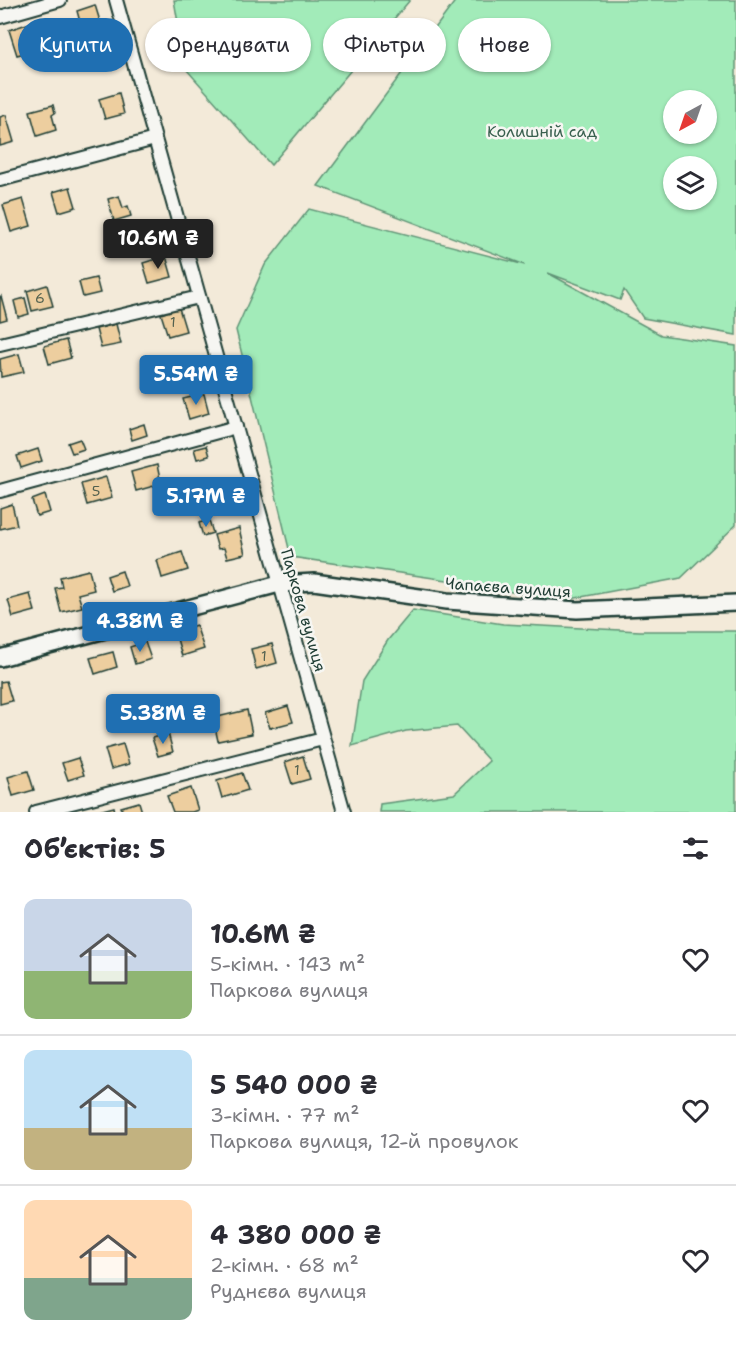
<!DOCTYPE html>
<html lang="uk">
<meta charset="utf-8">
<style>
body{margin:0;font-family:"Shantell Sans",sans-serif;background:#f7f7f7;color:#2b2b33;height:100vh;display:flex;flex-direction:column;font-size:22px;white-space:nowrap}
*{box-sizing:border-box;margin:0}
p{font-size:20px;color:#7c7c81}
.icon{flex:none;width:33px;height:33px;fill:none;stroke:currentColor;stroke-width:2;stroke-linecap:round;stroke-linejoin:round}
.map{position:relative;height:812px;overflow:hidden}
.panel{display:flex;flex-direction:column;background:#fff;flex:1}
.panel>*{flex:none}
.top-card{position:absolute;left:18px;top:18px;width:700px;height:54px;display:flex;gap:12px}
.needle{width:39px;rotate:220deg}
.buttons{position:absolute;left:663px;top:90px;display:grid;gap:12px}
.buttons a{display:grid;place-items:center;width:54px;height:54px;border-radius:50%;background:#fff;box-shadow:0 2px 4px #0004;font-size:30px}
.price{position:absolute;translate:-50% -51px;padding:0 14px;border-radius:6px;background:#1f6fb2;color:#fff;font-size:20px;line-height:39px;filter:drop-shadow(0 2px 3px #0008)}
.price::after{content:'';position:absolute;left:50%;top:36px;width:18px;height:14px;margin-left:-9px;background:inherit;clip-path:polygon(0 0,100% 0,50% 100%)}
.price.active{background:#222;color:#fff}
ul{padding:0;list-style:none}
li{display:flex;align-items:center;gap:18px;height:150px;padding:0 24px}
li+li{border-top:2px solid #e1e1e2}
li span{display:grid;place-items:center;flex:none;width:168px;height:120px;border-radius:12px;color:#555}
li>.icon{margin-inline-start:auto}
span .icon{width:72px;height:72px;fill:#fffc;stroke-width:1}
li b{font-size:26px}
h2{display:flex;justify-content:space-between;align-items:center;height:72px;padding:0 24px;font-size:26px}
.pill{padding:0 21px;border-radius:27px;background:#fff;box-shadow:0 2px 4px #0004;font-size:21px;line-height:54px}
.pill.active{background:#1f6fb2;color:#fff}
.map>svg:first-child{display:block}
</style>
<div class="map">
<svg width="736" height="812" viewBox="0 0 736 812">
<rect width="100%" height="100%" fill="#f3ead9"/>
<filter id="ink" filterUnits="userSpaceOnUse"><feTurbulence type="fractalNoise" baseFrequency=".0167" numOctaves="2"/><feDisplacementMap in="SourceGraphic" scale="12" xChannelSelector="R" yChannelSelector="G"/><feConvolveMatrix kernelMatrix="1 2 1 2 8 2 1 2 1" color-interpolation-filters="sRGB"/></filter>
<g filter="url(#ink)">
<g fill="#a2ebb9" stroke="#609476" stroke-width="1.5" fill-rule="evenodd">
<path d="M174,0H410L271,165L186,69Z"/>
<path d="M456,0H736V335L643,318L624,290L620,300L548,273L661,335L736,346V525L681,578L560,601L447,580L291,557L236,330L265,265L309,209L525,265L318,186ZM674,100H706V134H674ZM674,166H706V200H674Z"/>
<path d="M413,610L503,624L640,631H736V812H379L380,804L454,794L489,761L457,726L406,731L352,746L362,681L388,640Z"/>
</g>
<g fill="#edce9f" stroke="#1f3d34" stroke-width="1.5">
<path d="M95,5L103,31L84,36L77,11Z"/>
<path d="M27,24L35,50L17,55L9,30Z"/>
<path d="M119,93L124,114L105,119L99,99Z"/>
<path d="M53,105L55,113L52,115L56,130L37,136L30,111Z"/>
<path d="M6,115L14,142L0,146V117Z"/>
<path d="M70,187L76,207L59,212L53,192Z"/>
<path d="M119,196L123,208L128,206L131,216L114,221L108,199Z"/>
<path d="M23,199L31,226L11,232L3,205Z"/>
<path d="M166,256L172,277L149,283L143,263Z"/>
<path d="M96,278L100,293L83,297L79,282Z"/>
<path d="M47,285L53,306L32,311L27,291Z"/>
<path d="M1,296L7,319L0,321V297Z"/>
<path d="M25,298L29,314L18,317L14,301Z"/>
<path d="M179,308L186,331L168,336L161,314Z"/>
<path d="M116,324L121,344L101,348L96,329Z"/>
<path d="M66,340L71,358L49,364L44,346Z"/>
<path d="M19,354L24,372L1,377L0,359Z"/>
<path d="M204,394L209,413L189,419L183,399Z"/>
<path d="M144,424L147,435L132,440L129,429Z"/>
<path d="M80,439L84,449L72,453L68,443Z"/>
<path d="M206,446L209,456L197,459L194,449Z"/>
<path d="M38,449L42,461L21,468L17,456Z"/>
<path d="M157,465L161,484L136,491L131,472Z"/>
<path d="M106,477L112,498L87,505L81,484Z"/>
<path d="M45,495L50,512L37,516L32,500Z"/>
<path d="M12,504L17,525L0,529V508Z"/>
<path d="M209,520L213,533L203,536L199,523Z"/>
<path d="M239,528L245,554L227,558L224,548L218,549L214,535Z"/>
<path d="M182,552L188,570L162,578L157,560Z"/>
<path d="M89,570L94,590L78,594L82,607L61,612L55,588L62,587L60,577Z"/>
<path d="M122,571L127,586L112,591L107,576Z"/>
<path d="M30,594L35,611L13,617L8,600Z"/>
<path d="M196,625L204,649L182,656L175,632Z"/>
<path d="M145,642L151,659L135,664L130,647Z"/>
<path d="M272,644L277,663L256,669L251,649Z"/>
<path d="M113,652L117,667L95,674L90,658Z"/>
<path d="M6,681L12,701L0,704V682Z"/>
<path d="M288,706L293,722L270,728L265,713Z"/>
<path d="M247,710L252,734L218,741L213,718Z"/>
<path d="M168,733L173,752L158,756L152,738Z"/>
<path d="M123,744L129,764L111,769L105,749Z"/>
<path d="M303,756L310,779L292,784L285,762Z"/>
<path d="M78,758L84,775L68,780L62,763Z"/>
<path d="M28,771L34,790L13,796L8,777Z"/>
<path d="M242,773L248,790L222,798L217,781Z"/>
<path d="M191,788L198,810L192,812H173L167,796Z"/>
<path d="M139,802L142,812H123L121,807Z"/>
<path d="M114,807L115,812H95Z"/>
</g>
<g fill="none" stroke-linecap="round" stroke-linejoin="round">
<defs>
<g id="minor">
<path d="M116,0L344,812"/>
<path d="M0,17L60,0"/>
<path d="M0,180L155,139"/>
<path d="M0,344L199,297"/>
<path d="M0,491L236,427"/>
<path d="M36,812L323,739"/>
</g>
<path id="tertiary" d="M0,658L279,584L314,582L447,601L577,610L736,603"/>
</defs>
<use href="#minor" stroke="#1f3d34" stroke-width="16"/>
<use href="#tertiary" stroke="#1f3d34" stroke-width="20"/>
<use href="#minor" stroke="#f6f6f2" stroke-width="12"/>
<use href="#tertiary" stroke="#f6f6f2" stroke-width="15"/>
</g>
</g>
<g text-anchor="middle" stroke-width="5" stroke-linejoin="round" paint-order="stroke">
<g font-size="14" fill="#52614f">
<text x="40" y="303">6</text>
<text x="173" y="327">1</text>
<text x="96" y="496">5</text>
<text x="264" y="661">1</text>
<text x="297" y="775">1</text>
</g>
<g font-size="16" fill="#39604f" stroke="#f6f6f2">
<text x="542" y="137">Колишній сад</text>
</g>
<g font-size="16" fill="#1f3d34" stroke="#f6f6f2">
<text transform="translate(508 587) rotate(4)" y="6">Чапаєва вулиця</text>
<text transform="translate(304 610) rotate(74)" y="6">Паркова вулиця</text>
</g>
</g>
</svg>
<div class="buttons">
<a><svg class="needle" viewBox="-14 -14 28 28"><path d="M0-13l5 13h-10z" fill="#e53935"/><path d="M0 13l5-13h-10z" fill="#7c7c81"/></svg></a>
<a><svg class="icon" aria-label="layers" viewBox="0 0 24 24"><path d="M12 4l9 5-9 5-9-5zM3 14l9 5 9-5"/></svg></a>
</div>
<b class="price active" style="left:158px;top:270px">10.6M ₴</b>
<b class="price" style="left:196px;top:406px">5.54M ₴</b>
<b class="price" style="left:206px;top:528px">5.17M ₴</b>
<b class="price" style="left:140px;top:653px">4.38M ₴</b>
<b class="price" style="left:163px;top:745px">5.38M ₴</b>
<div class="top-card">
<a class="pill active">Купити</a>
<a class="pill">Орендувати</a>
<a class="pill">Фільтри</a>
<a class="pill">Нове</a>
</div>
</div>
<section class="panel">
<h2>Об’єктів: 5<svg class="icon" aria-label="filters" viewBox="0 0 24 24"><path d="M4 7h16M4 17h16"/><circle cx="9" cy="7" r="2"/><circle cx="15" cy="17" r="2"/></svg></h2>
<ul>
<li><span style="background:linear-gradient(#c9d6e8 60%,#8fb573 0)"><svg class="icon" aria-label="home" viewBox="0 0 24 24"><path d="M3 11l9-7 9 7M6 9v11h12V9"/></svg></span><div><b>10.6M ₴</b><p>5-кімн. · 143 m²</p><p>Паркова вулиця</p></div><svg class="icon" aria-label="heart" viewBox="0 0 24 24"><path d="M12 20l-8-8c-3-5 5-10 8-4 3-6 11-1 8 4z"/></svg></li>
<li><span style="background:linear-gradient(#bfe0f5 65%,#c2b280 0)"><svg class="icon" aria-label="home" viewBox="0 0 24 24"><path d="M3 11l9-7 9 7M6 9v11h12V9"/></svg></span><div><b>5 540 000 ₴</b><p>3-кімн. · 77 m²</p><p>Паркова вулиця, 12-й провулок</p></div><svg class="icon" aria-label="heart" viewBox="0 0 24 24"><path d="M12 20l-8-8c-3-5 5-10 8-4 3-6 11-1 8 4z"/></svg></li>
<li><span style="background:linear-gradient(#ffd9b3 65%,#7fa58c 0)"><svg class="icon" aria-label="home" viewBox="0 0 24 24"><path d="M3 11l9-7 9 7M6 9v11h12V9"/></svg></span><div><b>4 380 000 ₴</b><p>2-кімн. · 68 m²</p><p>Руднєва вулиця</p></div><svg class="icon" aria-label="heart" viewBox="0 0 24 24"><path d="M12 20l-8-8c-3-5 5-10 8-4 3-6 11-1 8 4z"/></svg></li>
</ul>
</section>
